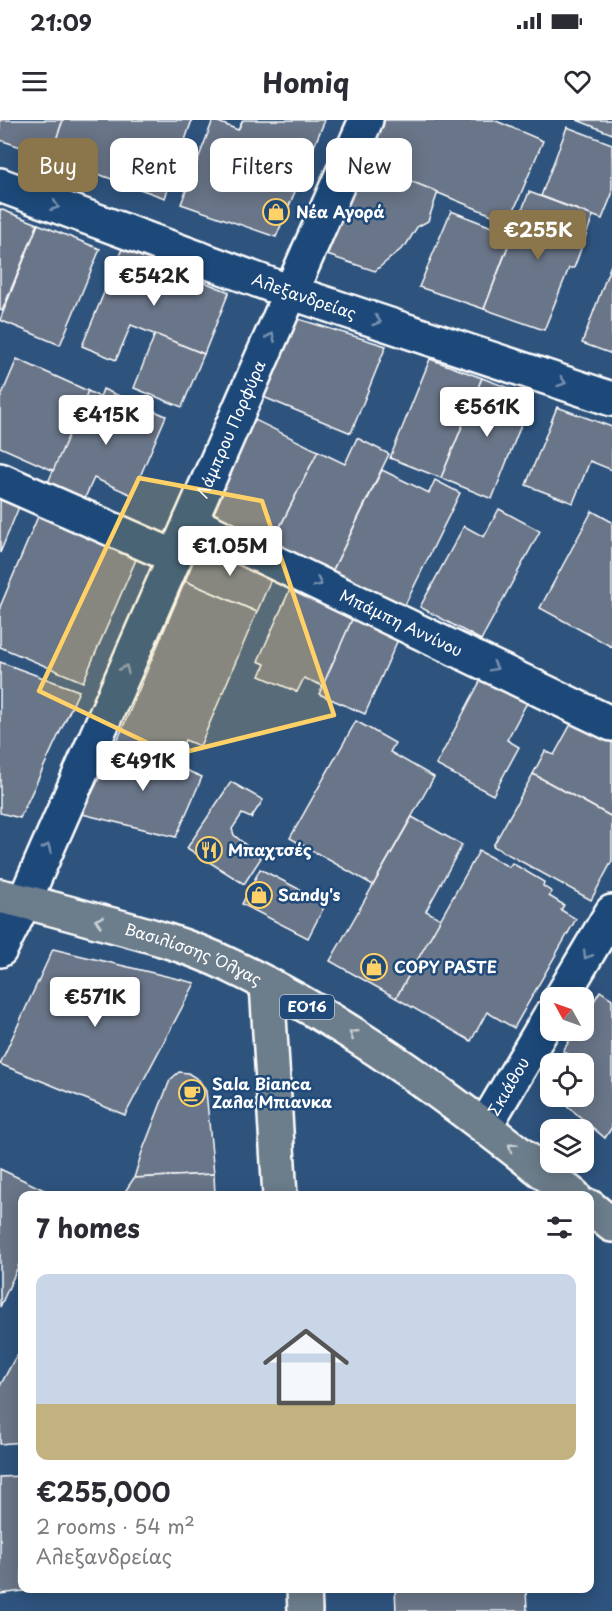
<!DOCTYPE html>
<meta charset="utf-8">
<style>
body{margin:0;font-family:"Playpen Sans",sans-serif;background:#f7f7f7;color:#2b2b33;height:100vh;display:flex;flex-direction:column;font-size:22px;white-space:nowrap}
*{box-sizing:border-box;margin:0}
p{font-size:20px;color:#7c7c81}
.icon{flex:none;width:33px;height:33px;fill:none;stroke:currentColor;stroke-width:2;stroke-linecap:round;stroke-linejoin:round}
.map{position:relative;flex:1;overflow:hidden}
.drawer{position:absolute;left:18px;top:1071px;width:576px;height:402px;display:flex;flex-direction:column;background:#fff;border-radius:12px;box-shadow:0 3px 15px #0003}
.drawer>*{flex:none}
.banner{position:absolute;left:18px;top:18px;width:576px;height:54px;display:flex;gap:12px}
.needle{width:39px;rotate:310deg}
.fabs{position:absolute;left:540px;top:867px;display:grid;gap:12px}
.fabs a{display:grid;place-items:center;width:54px;height:54px;border-radius:12px;background:#fff;box-shadow:0 3px 15px #0003;font-size:30px}
.price{position:absolute;translate:-50% -51px;padding:0 14px;border-radius:6px;background:#fff;color:#222;font-size:20px;line-height:39px;filter:drop-shadow(0 2px 3px #0008)}
.price::after{content:'';position:absolute;left:50%;top:36px;width:18px;height:14px;margin-left:-9px;background:inherit;clip-path:polygon(0 0,100% 0,50% 100%)}
.price.selected{background:#8a764a;color:#fff}
ul{padding:0;list-style:none}
li{display:grid;align-content:center;gap:12px;height:318px;padding:0 18px}
li span{display:grid;place-items:center;height:186px;border-radius:12px;color:#555}
li>.icon{margin-inline-start:auto}
span .icon{width:108px;height:108px;fill:#fffc;stroke-width:1}
li b{font-size:26px}
h2{display:flex;justify-content:space-between;align-items:center;height:72px;padding:0 18px;font-size:26px}
.tag{padding:0 21px;border-radius:12px;background:#fff;box-shadow:0 3px 15px #0003;font-size:21px;line-height:54px}
.tag.selected{background:#8a764a;color:#fff}
.status{display:flex;justify-content:space-between;align-items:center;height:42px;padding:0 30px;background:#fff;direction:ltr}
.status svg{height:16px;fill:currentColor}
header{display:flex;justify-content:space-between;align-items:center;height:78px;padding:0 18px;background:#fff;font-size:27px;font-weight:700}
.map>svg:first-child{display:block}
</style>
<div class="status"><b>21:09</b><svg viewBox="0 0 49 12"><path d="M0 12V9h3v3zM5 12V6h3v6zM10 12V3h3v9zM15 12V0h3v12zM26 1h20v11H26zM47 4h2v5h-2z"/></svg></div>
<header><svg class="icon" aria-label="menu" viewBox="0 0 24 24"><path d="M4 6h16M4 12h16M4 18h16"/></svg>Homiq<svg class="icon" aria-label="heart" viewBox="0 0 24 24"><path d="M12 20l-8-8c-3-5 5-10 8-4 3-6 11-1 8 4z"/></svg></header>
<div class="map">
<svg width="612" height="1491" viewBox="0 0 612 1491">
<rect width="100%" height="100%" fill="#2e537d"/>
<filter id="ink" filterUnits="userSpaceOnUse"><feTurbulence type="fractalNoise" baseFrequency=".0167" numOctaves="2"/><feDisplacementMap in="SourceGraphic" scale="12" xChannelSelector="R" yChannelSelector="G"/><feConvolveMatrix kernelMatrix="1 2 1 2 8 2 1 2 1" color-interpolation-filters="sRGB"/></filter>
<g filter="url(#ink)">
<g fill="#697588" stroke="#fff" stroke-width="1.5">
<path d="M0,0H63L50,37L0,20Z"/>
<path d="M63,0H192L165,78L50,37Z"/>
<path d="M213,0L238,10L243,0H325L276,117L181,84Z"/>
<path d="M383,0H494L543,21L509,102L365,43Z"/>
<path d="M577,0H612V14Z"/>
<path d="M567,7L612,24V74L602,99L541,76Z"/>
<path d="M365,43L438,72L428,101L417,107L406,125L375,151L327,135Z"/>
<path d="M529,72L593,96L574,148H569L544,210L484,189Z"/>
<path d="M0,89L38,104L2,191L0,190Z"/>
<path d="M451,91L512,115L484,189L419,167Z"/>
<path d="M38,104L100,129L60,225L0,200Z"/>
<path d="M122,129L229,172L204,234L131,205L116,240L82,226Z"/>
<path d="M612,142V234L582,223Z"/>
<path d="M292,197L386,226L351,313L256,274Z"/>
<path d="M155,214L204,234L182,287L134,268Z"/>
<path d="M17,239L88,271L54,351L0,327V279Z"/>
<path d="M430,239L482,258L441,358L390,338Z"/>
<path d="M482,258L532,277L492,379L441,358Z"/>
<path d="M103,269L166,296L132,375L94,358L83,382L46,367L88,271L100,277Z"/>
<path d="M557,287L612,307V350L590,341L573,383L526,365Z"/>
<path d="M245,295L318,331L270,427L198,391Z"/>
<path d="M357,318L389,334L330,456L270,427L318,331L345,344Z"/>
<path d="M382,350L429,373L435,360L460,373L402,491L330,456Z"/>
<path d="M0,373L21,382L0,433Z"/>
<path d="M42,387L141,428L83,562L0,527V487Z"/>
<path d="M499,389L540,411L481,520L420,487L464,406L484,417Z"/>
<path d="M592,391L612,402V527L540,488Z"/>
<path d="M202,421L274,452L257,492L185,461Z"/>
<path d="M185,461L257,492L200,626L185,620L175,646L117,621Z"/>
<path d="M291,467L354,495L323,566L304,558L297,572L260,556L265,544L258,541Z"/>
<path d="M354,495L400,515L365,594L319,574Z"/>
<path d="M0,542L79,571L20,698L0,693Z"/>
<path d="M485,552L530,577L507,620L519,627L493,675L436,645Z"/>
<path d="M576,595L612,614V697L533,654L545,631L554,635Z"/>
<path d="M356,601L395,623L390,632L434,657L373,765L290,718Z"/>
<path d="M117,621L202,657L176,717L82,694Z"/>
<path d="M533,654L612,697V741L591,780L493,726Z"/>
<path d="M231,662L263,680L251,698L242,694L232,709L234,715L261,738L244,764L187,728Z"/>
<path d="M412,697L462,725L426,791L441,799L396,878L330,841Z"/>
<path d="M479,731L509,747L512,743L544,762L543,766L552,772L549,776L564,785L561,790L576,799L514,908L487,892L471,921L396,878Z"/>
<path d="M260,749L326,783L308,818L242,784Z"/>
<path d="M53,829L195,863L125,995L0,944Z"/>
<path d="M600,871L612,879V1007L605,1018L559,979L560,976H584V944H579L580,941L563,931L576,910H584V898Z"/>
<path d="M179,952L188,953L199,960L206,971L214,1054L134,1058L142,1032L170,960Z"/>
<path d="M0,1049L53,1074L52,1076H22V1138L0,1187Z"/>
<path d="M214,1054L215,1076H122L134,1058Z"/>
<path d="M22,1229V1322L0,1324V1266L15,1238Z"/>
<path d="M22,1356V1468H48L0,1474V1357Z"/>
<path d="M395,1468H526L527,1491H396Z"/>
</g>
<g fill="none" stroke-linecap="round" stroke-linejoin="round">
<defs>
<g id="minor">
<path id="s1" d="M0,65L290,172L612,279"/>
<path d="M0,360L175,437"/>
<path id="s2" d="M190,402L612,604"/>
<path id="s3" d="M0,830L24,782L366,0"/>
<path d="M561,878L612,792"/>
<path id="s4" d="M485,1006L550,896"/>
</g>
<g id="major">
<path id="s5" d="M0,776C33,783 65,792 97,801C143,813 188,825 231,846C356,905 466,991 574,1076"/>
<path d="M267,864L280,1076"/>
<path d="M590,1087L612,1105"/>
<path d="M304,1468L305,1491"/>
</g>
</defs>
<use href="#minor" stroke="#fff" stroke-width="38"/>
<use href="#major" stroke="#fff" stroke-width="38"/>
<use href="#minor" stroke="#1f4a7a" stroke-width="33"/>
<use href="#major" stroke="#6c7d8b" stroke-width="33"/>
</g>
<defs><path id="oneway-chevron" d="M-2-3.5L2.5 0L-2 3.5" fill="none" stroke-width="1.6" stroke-linecap="round" stroke-linejoin="round" transform="scale(1.5)"/></defs>
<g stroke="#7992af">
<use href="#oneway-chevron" transform="translate(55 86) rotate(20)"/>
<use href="#oneway-chevron" transform="translate(377 201) rotate(18)"/>
<use href="#oneway-chevron" transform="translate(271 217) rotate(-66)"/>
<use href="#oneway-chevron" transform="translate(562 262) rotate(18)"/>
<use href="#oneway-chevron" transform="translate(318 463) rotate(26)"/>
<use href="#oneway-chevron" transform="translate(494 547) rotate(26)"/>
<use href="#oneway-chevron" transform="translate(125 549) rotate(-66)"/>
<use href="#oneway-chevron" transform="translate(47 728) rotate(-66)"/>
<use href="#oneway-chevron" transform="translate(587 835) rotate(121)"/>
</g>
<g stroke="#ccd2d6">
<use href="#oneway-chevron" transform="translate(99 801) rotate(-165)"/>
<use href="#oneway-chevron" transform="translate(353 914) rotate(-148)"/>
<use href="#oneway-chevron" transform="translate(512 1027) rotate(-142)"/>
</g>
</g>
<path fill="#ffd166" fill-opacity="0.2" stroke="#ffd166" stroke-width="4.5" stroke-linejoin="round" d="M139,358L262,381L334,595L173,635L39,571Z"/>
<defs>
<symbol id="shop-ring" viewBox="-11 -11 22 22"><circle r="9.5" fill="#1f4a7a" stroke="#ffd166" stroke-width="1.5"/><path d="M-5-2.5h2.3a2.7 3.5 0 0 1 5.4 0H5L5.5 6h-11ZM-1.5-2.5h3a1.5 2.3 0 0 0-3 0Z" fill="#ffd166"/></symbol>
<symbol id="restaurant-ring" viewBox="-11 -11 22 22"><circle r="9.5" fill="#1f4a7a" stroke="#ffd166" stroke-width="1.5"/><path d="M-5-6h1v4h1v-4h1v4h1v-4h1v5L-1.5 .5V6h-2V.5L-5-1ZM5-6V6H3V1.5H1.5Q1.5-4 5-6Z" fill="#ffd166"/></symbol>
<symbol id="cafe-ring" viewBox="-11 -11 22 22"><circle r="9.5" fill="#1f4a7a" stroke="#ffd166" stroke-width="1.5"/><path d="M-5.5-4.5H6V0H3Q3 3.5 0 3.5H-2.5Q-5.5 3.5-5.5 0ZM3-3.2v2h1.7v-2ZM-6 4.5H4V6H-6Z" fill="#ffd166"/></symbol>
</defs>
<g fill-rule="evenodd">
<use href="#shop-ring" x="261" y="77" width="30" height="30"/>
<use href="#restaurant-ring" x="194" y="715" width="30" height="30"/>
<use href="#shop-ring" x="244" y="760" width="30" height="30"/>
<use href="#shop-ring" x="359" y="832" width="30" height="30"/>
<use href="#cafe-ring" x="177" y="958" width="30" height="30"/>
</g>
<g text-anchor="middle" stroke-width="5" stroke-linejoin="round" paint-order="stroke">
<rect fill="#1f4a7a" stroke="#bcc9d7" stroke-width="1.5" x="280" y="875" width="54" height="24" rx="4.5"/>
<g font-size="15" font-weight="bold" fill="#fff">
<text x="307" y="892">ΕΟ16</text>
</g>
<g font-size="16" font-weight="bold" fill="#fff" stroke="#1f4a7a" text-anchor="start">
<text x="296" y="98">Νέα Αγορά</text>
<text x="228" y="736">Μπαχτσές</text>
<text x="278" y="781">Sandy's</text>
<text x="394" y="853">COPY PASTE</text>
<text x="212" y="970">Sala Bianca<tspan x="212" dy="18">Ζαλα Μπιανκα</tspan></text>
</g>
<g font-size="16" fill="#fff" stroke="#1f4a7a">
<text dy="6" stroke="none"><textPath href="#s1" startOffset="324">Αλεξανδρείας</textPath></text>
<text dy="6" stroke="none"><textPath href="#s3" startOffset="570">Λάμπρου Πορφύρα</textPath></text>
<text dy="6" stroke="none"><textPath href="#s2" startOffset="234">Μπάμπη Αννίνου</textPath></text>
<text dy="6" stroke="none"><textPath href="#s5" startOffset="202">Βασιλίσσης Όλγας</textPath></text>
<text dy="6" stroke="none"><textPath href="#s4" startOffset="46">Σκιάθου</textPath></text>
</g>
</g>
</svg>
<div class="fabs">
<a><svg class="needle" viewBox="-14 -14 28 28"><path d="M0-13l5 13h-10z" fill="#e53935"/><path d="M0 13l5-13h-10z" fill="#7c7c81"/></svg></a>
<a><svg class="icon" aria-label="locate" viewBox="0 0 24 24"><circle cx="12" cy="12" r="6"/><path d="M12 2v4M12 18v4M2 12h4M18 12h4"/></svg></a>
<a><svg class="icon" aria-label="layers" viewBox="0 0 24 24"><path d="M12 4l9 5-9 5-9-5zM3 14l9 5 9-5"/></svg></a>
</div>
<b class="price selected" style="left:538px;top:141px">€255K</b>
<b class="price" style="left:154px;top:187px">€542K</b>
<b class="price" style="left:487px;top:318px">€561K</b>
<b class="price" style="left:106px;top:326px">€415K</b>
<b class="price" style="left:230px;top:457px">€1.05M</b>
<b class="price" style="left:143px;top:672px">€491K</b>
<b class="price" style="left:95px;top:908px">€571K</b>
<div class="banner">
<a class="tag selected">Buy</a>
<a class="tag">Rent</a>
<a class="tag">Filters</a>
<a class="tag">New</a>
</div>
<section class="drawer">
<h2>7 homes<svg class="icon" aria-label="filters" viewBox="0 0 24 24"><path d="M4 7h16M4 17h16"/><circle cx="9" cy="7" r="2"/><circle cx="15" cy="17" r="2"/></svg></h2>
<ul>
<li><span style="background:linear-gradient(#c9d6e8 70%,#c2b280 0)"><svg class="icon" aria-label="home" viewBox="0 0 24 24"><path d="M3 11l9-7 9 7M6 9v11h12V9"/></svg></span><div><b>€255,000</b><p>2 rooms · 54 m²</p><p>Αλεξανδρείας</p></div></li>
</ul>
</section>
</div>
